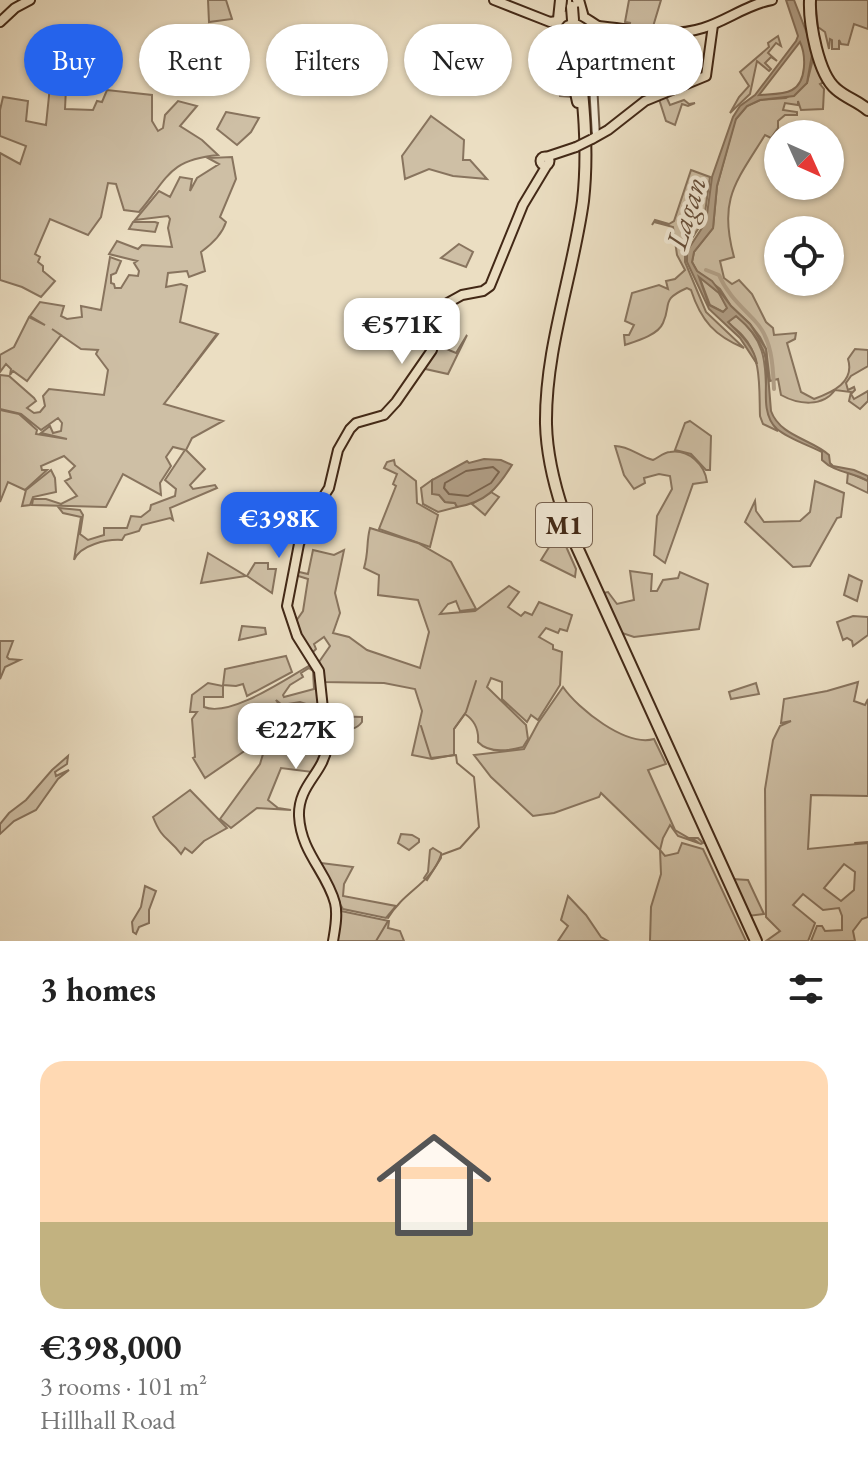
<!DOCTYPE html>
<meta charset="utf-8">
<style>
body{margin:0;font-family:"EB Garamond",serif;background:#f2f2f2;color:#222;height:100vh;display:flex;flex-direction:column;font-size:30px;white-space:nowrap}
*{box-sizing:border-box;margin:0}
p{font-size:26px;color:#767676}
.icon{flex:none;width:44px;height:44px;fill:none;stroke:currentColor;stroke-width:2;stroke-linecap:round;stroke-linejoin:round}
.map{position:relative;height:941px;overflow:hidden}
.sheet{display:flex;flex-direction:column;background:#fff;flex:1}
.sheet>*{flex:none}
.banner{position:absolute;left:24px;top:24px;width:820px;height:72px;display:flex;gap:16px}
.needle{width:52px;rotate:135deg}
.fabs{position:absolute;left:764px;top:120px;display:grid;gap:16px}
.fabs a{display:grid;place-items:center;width:80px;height:80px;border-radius:50%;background:#fff;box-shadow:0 2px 6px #0004;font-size:40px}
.price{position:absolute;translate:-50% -68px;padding:0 18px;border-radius:16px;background:#fff;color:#222;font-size:26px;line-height:52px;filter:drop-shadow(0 2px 4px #0008)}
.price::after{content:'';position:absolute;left:50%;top:48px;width:24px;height:18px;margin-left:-12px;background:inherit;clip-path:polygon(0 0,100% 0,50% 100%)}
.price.selected{background:#2563eb;color:#fff}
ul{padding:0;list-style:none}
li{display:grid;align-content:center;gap:16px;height:424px;padding:0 40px}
li span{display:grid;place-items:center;height:248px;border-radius:24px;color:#555}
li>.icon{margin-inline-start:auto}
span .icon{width:144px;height:144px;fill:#fffc;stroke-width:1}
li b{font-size:34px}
h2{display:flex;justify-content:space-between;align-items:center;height:96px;padding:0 40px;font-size:34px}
.chip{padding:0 28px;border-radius:36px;background:#fff;box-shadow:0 2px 6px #0004;font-size:28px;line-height:72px}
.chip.selected{background:#2563eb;color:#fff}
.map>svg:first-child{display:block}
</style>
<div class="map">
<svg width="868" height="941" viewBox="0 0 868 941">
<rect width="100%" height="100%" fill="#ebdec2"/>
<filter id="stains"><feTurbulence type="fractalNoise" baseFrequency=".0025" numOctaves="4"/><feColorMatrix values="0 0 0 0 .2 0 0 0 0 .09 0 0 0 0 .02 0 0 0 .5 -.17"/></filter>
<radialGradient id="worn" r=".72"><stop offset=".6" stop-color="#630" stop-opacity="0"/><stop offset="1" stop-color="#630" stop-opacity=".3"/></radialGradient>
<g fill="#cebfa5" stroke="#88745e" stroke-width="2" fill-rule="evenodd">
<path d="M208,0H226L232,19L209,22Z"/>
<path d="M629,0H661L652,30L624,27L625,23H631L625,22Z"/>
<path d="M815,0H868V29L854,24L848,45L841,44L839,40V49H832V40L830,39L829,49L825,32L818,27Z"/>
<path d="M778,36L781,46L776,43L768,53L777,61L771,57L765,63L771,69L769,71L757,61L750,94L730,113L739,97L749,86L740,72L769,47L768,43Z"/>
<path d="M813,59H816L824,82L820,84L824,89L823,109L801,110L798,101V105L785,103L783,110L797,112V115H785L778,121V128L771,138L765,135C736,182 718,199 734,257L720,261L724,278L732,284L739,280L752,294L766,322L773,328L774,335L796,333L795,339L787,343L801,392L814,399C833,392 855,382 848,359L855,349L868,350V366L851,376L846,383L848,390L854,387L855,390L851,394L854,399L868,391V401L860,409L849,401L851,392L835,390C823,407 799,405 781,395L778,379L770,381L766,349L760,337L750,324L731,306L720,289L697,271L692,262L694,252L713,228L717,186L735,120L747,106L760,100L786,98L807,83Z"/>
<path d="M565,67L572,97L560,96L557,76Z"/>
<path d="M50,86L66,88L65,109L93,110L97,101L102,102L107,90L152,95V121L158,131L163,128L165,115L178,101L197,106L180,126L202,140L218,155C168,160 168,178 139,212L124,210L116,184L108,183L101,217L88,235L50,219L35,254L40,257L38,262L43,266V271L55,281L41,297L22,287L0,280V153L20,164L26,146L0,136V110L3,97L28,101L26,121L46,125Z"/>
<path d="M665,94L670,105L684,100L689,104L695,103L688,106L682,104L675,125L666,121L659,99Z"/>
<path d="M226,112L259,118L251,132L237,145L217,129Z"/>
<path d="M431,116L464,140L463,160H470L487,179L453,176L429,169L405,179L402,156Z"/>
<path d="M232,157L236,179L220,217L226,222C222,235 212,244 201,252L205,271L189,277L187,271L168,273L166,287L181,284L187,286L180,322L218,334L164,404L223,421L192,438L186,450L205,469L190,485L193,489L215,485L217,488L170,508L173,520L170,518L142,525L139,531L125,535L122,540C107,539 80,545 74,560L81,517L63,513L59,508L80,510L83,515L80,534L88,540L104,535V528H127L131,516L141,517L150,510L151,505L175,496L176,489L165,480L185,450L173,447L166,457L171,466L160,483L161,495L123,474L106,507L32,505L33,499H46L61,504L77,496L65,481L71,478L69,472L75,466L64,456L41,466L42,470H47L25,490L8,482L0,502V410L19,414L37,430L36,434L67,439L41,433L50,426L53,433L61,431L62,423L58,418L41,430L21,414L0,409V375L9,376L34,398L36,401L27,408L34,413L40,412L45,406L43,396L49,389L104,395L108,370L96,354L98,350L81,349L52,329L61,335L27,381L13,371L10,375L11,369L6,364L0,372V355L14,347L29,317L45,325L30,316L40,302L64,306L61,316L67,319L82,317L81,306L101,310L110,257L121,261L116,273L111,275V283L114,284L115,288H121L129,275L138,276L139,271L134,263L137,261L109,254L117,241L138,249L142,245L172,247L168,228L170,219L168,216L135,220L159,191L170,197L180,177L192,179L190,191L197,178L219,164L208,158Z"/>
<path d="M691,170L710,177L704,220L685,249V262L706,312L744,348C715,336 701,321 691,290L687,288C660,300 672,304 663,323C658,335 637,341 625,345L624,335H629L634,325L625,321L632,293L659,285L668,289L666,281L675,279L685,270L677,255L673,227L654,222L652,225L655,220L669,224L674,221Z"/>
<path d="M133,222H155L158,223L155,232L129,229Z"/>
<path d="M459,244L473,252L466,267L441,258Z"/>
<path d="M699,276L719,293L728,308L723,312L710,305Z"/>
<path d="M736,316C786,356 751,397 778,431L763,424L760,416C759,388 762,356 742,335C738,330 732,327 728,322Z"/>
<path d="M467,335L448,374L421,368L437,345L456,353Z"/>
<path d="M690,421L711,436L710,470H706L691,454L675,450L685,423Z"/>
<path d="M615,446C629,446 639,456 653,460C658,458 664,452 670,452C689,449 705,465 707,482L693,484L665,563L654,555L657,516L672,489L670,476L659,474L644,478L645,483L634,489L624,475Z"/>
<path d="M394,460L395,465L416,481L417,503L438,515L430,547L379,529L396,486L393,484L397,474L384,468L387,462Z"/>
<path d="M51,470L55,478L56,492L33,497L30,505L22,506L26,490Z"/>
<path d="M848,472L868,481V493L847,483Z"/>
<path d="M432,480L433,487L445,502L455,503L457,507L438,512L423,504L421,488Z"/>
<path d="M815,481L844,493L841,517L837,518L810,566L793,567L745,522L755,501L756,511L764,522L800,521L810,512Z"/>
<path d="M491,492L499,497L485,515L472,504Z"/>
<path d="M557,526L576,569L575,577L541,560L551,544Z"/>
<path d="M370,528L418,543L451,562L476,609L460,611L456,601L448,604L440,614L475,611L509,586L519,592L508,607L521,616L525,612L532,615L539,602L572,615L567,631L560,629L558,633L546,628L539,637L553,645V649L562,652L560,685L538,720L531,715L527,722L502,699V682L491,678L487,687L526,725L528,739L523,747C508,751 489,754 478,742C479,730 474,720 465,714L454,729V755L432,759L412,755L422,711L415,689L384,683L323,682L319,662L330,646L324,637L314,644L316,649L312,653L316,661L294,624L303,611L308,579L295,575V571L308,574L313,550L334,555L344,550L335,593L340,613L333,633L349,637L367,650L420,668L429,632L418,600L378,595L379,575L364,568C369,551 366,543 370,528Z"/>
<path d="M208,553L246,576L201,583Z"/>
<path d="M255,563H268V569H276L272,593L247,576Z"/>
<path d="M630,571L652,574L651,591H657L663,580L678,578L680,572L708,584L699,629L634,637L622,633L603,593L608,592L617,604L634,600Z"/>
<path d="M849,575L862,581L857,601L844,595Z"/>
<path d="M853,616L868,617V635L853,646L852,641L847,638L843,640L837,622Z"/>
<path d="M242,626L265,628L266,634L239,640Z"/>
<path d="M0,641H13L7,657L9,659L20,660L5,667L0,679Z"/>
<path d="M286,656L292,672L247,696L243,684L236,686L223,685L225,669Z"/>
<path d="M312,664L317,670C320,694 334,729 305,738L301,736L299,723L305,720L306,704L300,702L282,705L276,700L280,706L278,712L288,708L289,715L278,721L282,722L288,737C301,741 313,741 322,730L326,748L312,772L281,768L268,800L278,808L291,810L257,808L231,828L220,819L260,764L263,754L246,750L205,778L193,758L195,757L192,719L197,712H190L192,695L208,683L223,686V697H204V707C230,718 287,678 312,664ZM309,668L313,671L314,689L284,697L283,695L290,685L303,677L301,673Z"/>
<path d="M858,682L854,701L865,705L868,699V796L811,795L808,849L868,843V917L862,919L853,931L855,941H811L817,926H822L825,931L842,930V916L839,908L823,910L803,894L793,905L815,923L808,941H766L780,931L766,917L765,789L773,740L780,726L791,721L781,723L784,699L827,691ZM844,864L855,872L854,890L841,901L824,888Z"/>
<path d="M756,683L759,694L731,699L729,692Z"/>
<path d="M563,687C578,709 626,747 654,739L666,764L648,770L675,830L694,841H696L692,838H698L703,843L701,844L678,836L670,825L663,838L660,850L665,856L678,853L682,843L703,849L746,941H650L651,907L661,874L660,850L601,793L599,797L554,813L533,816L491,777L474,755L524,749L538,723Z"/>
<path d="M326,716L362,717V722C353,734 345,726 338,725L328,732Z"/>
<path d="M68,756L67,764L55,772L56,776L69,770L58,779L36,810L14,821L0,834V824L9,813L26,800L52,770Z"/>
<path d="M190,790L227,828L204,841L192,853L185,848L181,854C168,837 162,840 153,817Z"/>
<path d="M401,834L412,835L419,839V842L409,850L398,843Z"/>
<path d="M433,848L441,853V858L427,880L424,878L428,872L430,850Z"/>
<path d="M321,863L353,867L344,884L343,896L396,906L386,918L343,909L319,870Z"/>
<path d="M732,879L748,880L764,914L748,916Z"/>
<path d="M145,886L156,891L149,910V923L139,927L136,934L133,932L132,922L141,907Z"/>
<path d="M568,896L586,915L601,937L608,941H558L568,926L561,920Z"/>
<path d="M341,911L389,921L388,928L400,931L404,941H335L338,913Z"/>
</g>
<g fill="#b2a088" stroke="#85705a" stroke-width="2" fill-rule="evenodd">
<path d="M786,0H794L813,49L807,83L794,96L760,100L747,106L736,119L717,186L713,228L694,252L692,262L697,271L712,281L731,306L750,324L766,349L771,411C780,436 811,439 829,455L830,463L833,466L854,470L868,476V481C853,472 835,473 822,460V452C808,445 789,439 777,429C758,412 770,378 765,356C761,341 748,326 736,316L728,322C740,334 754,346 757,364L740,338L709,309L687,262V251L706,222L712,177L733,117L740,106L755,95L796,41L798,36ZM800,42C806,55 807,82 792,90C783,95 770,94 759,95ZM699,277L719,293L727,308L723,312L709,305Z"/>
<path d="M484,459L501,460L512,465C497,489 486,502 457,507L455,503L445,502L439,495L432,494V480L467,461L469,463Z"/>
</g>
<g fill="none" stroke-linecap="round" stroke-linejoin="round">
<path stroke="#7a644f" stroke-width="2" d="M493,467L499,472L491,483L468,496L449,494L444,488L445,483L466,471Z"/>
<g stroke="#85705a" stroke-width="2">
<path d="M177,387L216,335"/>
<path d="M454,729L466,712L476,681"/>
<path d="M855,843L868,842"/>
<path d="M388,918C404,891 431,884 441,855L460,848L479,827L474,777L457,763L456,755L431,758L421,726"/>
<path d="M376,941L388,921"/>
</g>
<path stroke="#b2a088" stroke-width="4" d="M706,270L719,275C727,294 741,306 755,321C772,339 773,365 774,389"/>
<defs>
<path id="minor" d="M590,30L596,137"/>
<g id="major">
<path d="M494,0L550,22L557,21"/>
<path d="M0,22L15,8L30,0"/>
<path d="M555,29L559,19C577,8 583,17 598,26"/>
<path d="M590,29L598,26C633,29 668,39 703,28C726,21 748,4 772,0"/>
<path d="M592,139L608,130L645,101L706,76L713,25"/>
<circle cx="545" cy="161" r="4.5"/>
<path d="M546,157L576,147"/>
<path d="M333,941C335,929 338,915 335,903C327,872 301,853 299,816C298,785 323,774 327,747L319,671L297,636L287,606L299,544L311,516L329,488L338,450L350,429L356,423L384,415L396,402L432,350L440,313L444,305L462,295L483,291L490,286L523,205L547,165"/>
</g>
<g id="highway">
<path d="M578,0L582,14"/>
<path d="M810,0C809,23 818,74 836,89C846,98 858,101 868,110"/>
<path d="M559,19L561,0"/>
<path d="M562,38L565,42L578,102"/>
<path d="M577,44C583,97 589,148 583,201C573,275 545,348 546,424C547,463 558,500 572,536L756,941"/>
<path d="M585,57V35"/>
</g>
</defs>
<use href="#minor" stroke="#6c5641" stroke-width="10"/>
<use href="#major" stroke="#422816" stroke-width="12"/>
<use href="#highway" stroke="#422816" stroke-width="14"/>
<use href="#minor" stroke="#f2ead7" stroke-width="6"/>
<use href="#major" stroke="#ebdec2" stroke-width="8"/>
<use href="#highway" stroke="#ebdec2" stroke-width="10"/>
<defs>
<path id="major-bridge" d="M576,147L592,139"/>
<g id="highway-bridge">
<path d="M572,7L573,20"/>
<path d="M572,33L573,44"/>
</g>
</defs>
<use href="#major-bridge" stroke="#422816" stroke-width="12" stroke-linecap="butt"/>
<use href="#highway-bridge" stroke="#422816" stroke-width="14" stroke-linecap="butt"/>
<use href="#major-bridge" stroke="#ebdec2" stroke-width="8"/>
<use href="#highway-bridge" stroke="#ebdec2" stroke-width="10"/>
</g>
<g text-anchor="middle" stroke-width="8" stroke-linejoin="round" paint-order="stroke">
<rect fill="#f2ead7" stroke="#776250" stroke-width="2" x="536" y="503" width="56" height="44" rx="6"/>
<g font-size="26" font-weight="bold" fill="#422816">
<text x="564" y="534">M1</text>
</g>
<g font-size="30" font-style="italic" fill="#644c38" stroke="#f2ead7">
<text transform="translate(686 213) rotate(-73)" y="10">Lagan</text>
</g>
</g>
<rect width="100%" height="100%" filter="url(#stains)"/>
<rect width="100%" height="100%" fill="url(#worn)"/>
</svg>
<div class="fabs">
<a><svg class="needle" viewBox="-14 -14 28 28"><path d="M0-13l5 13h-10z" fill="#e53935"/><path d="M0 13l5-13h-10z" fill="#767676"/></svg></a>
<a><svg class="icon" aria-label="locate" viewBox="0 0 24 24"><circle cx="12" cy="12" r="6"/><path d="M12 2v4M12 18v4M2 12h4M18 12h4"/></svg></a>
</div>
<b class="price" style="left:402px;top:366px">€571K</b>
<b class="price selected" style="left:279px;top:560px">€398K</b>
<b class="price" style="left:296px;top:771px">€227K</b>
<div class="banner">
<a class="chip selected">Buy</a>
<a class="chip">Rent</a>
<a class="chip">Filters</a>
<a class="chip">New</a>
<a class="chip">Apartment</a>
</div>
</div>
<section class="sheet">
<h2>3 homes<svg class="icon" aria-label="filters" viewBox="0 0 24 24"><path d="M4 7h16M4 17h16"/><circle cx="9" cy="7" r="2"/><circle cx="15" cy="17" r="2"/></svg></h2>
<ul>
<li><span style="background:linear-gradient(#ffd9b3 65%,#c2b280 0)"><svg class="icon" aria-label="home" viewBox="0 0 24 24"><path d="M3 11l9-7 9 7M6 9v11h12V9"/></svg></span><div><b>€398,000</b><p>3 rooms · 101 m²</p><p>Hillhall Road</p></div></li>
</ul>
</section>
